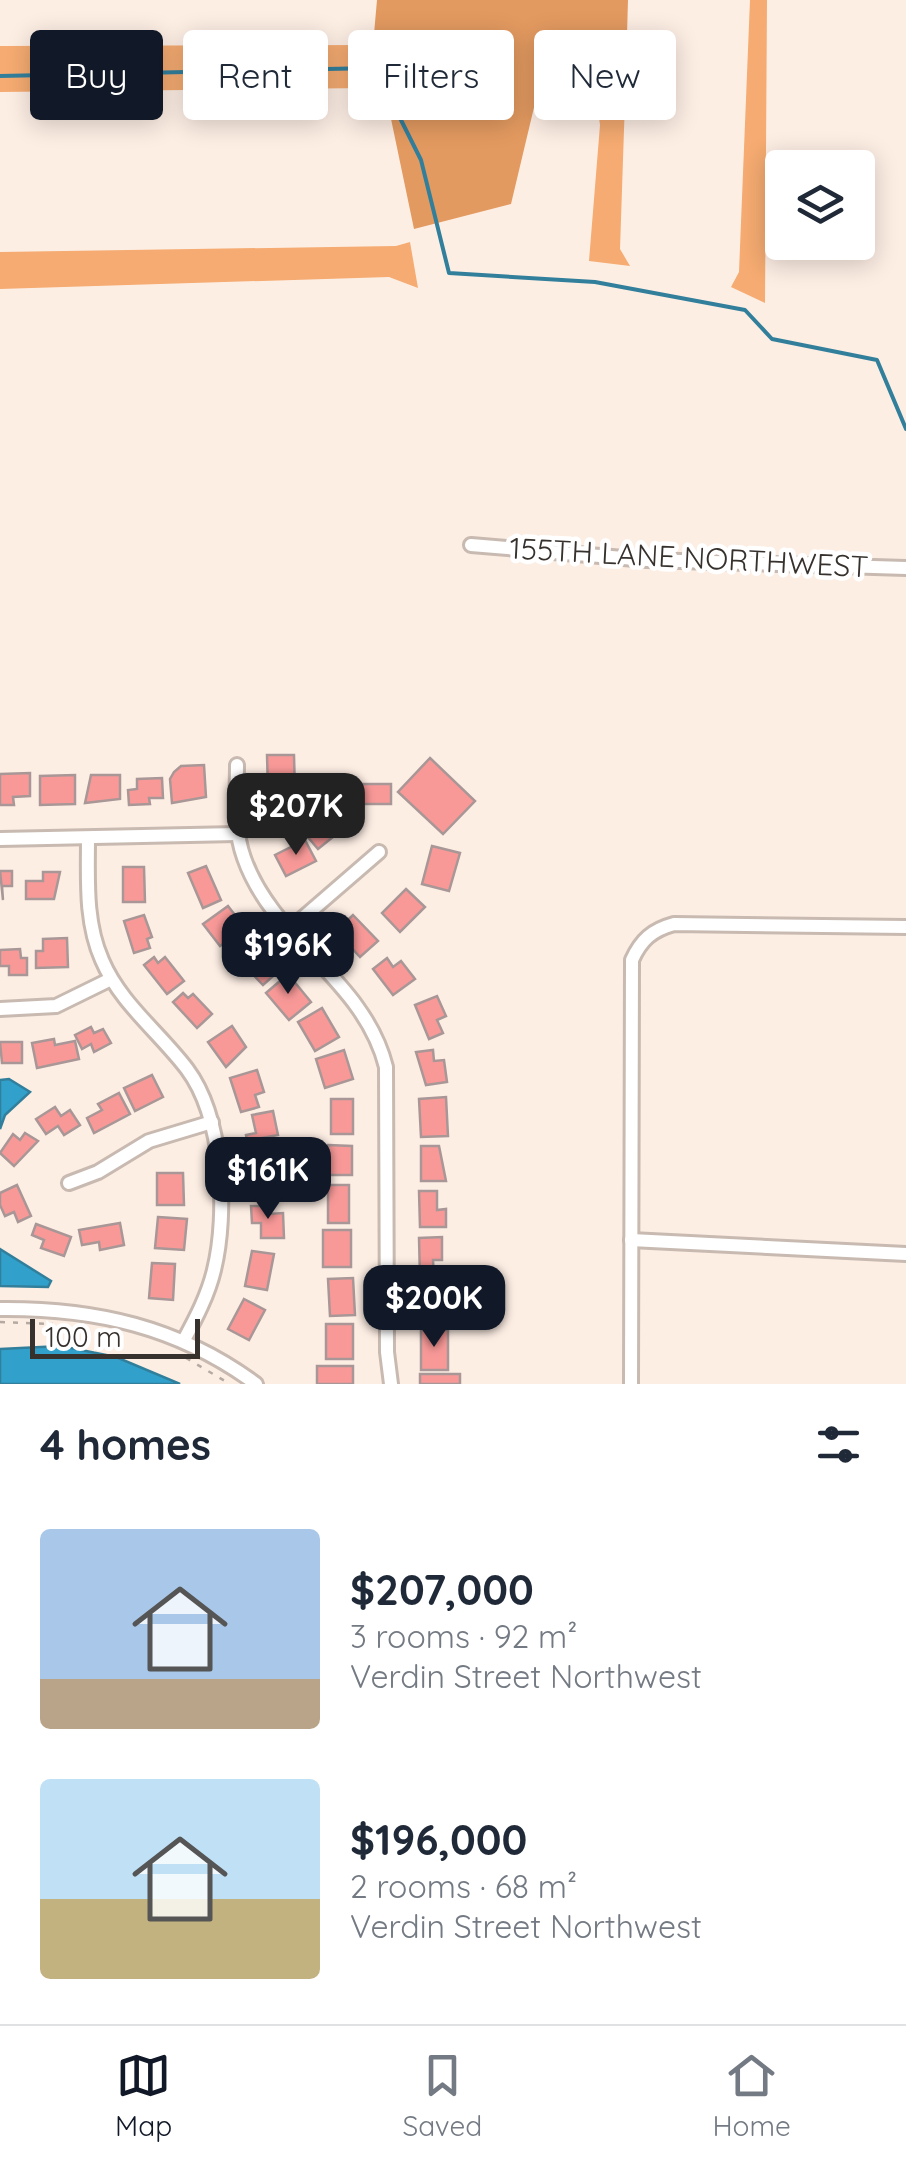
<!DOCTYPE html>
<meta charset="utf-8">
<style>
body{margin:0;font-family:Quicksand,sans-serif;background:#f6f6f7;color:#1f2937;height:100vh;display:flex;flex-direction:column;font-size:38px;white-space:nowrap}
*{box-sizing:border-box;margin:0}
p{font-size:32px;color:#747a83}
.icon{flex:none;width:55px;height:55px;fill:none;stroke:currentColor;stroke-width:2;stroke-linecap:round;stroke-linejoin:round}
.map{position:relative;height:1384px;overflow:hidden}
.panel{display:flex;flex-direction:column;background:#fff;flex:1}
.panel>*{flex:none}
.guide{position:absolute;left:30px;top:30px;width:848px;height:90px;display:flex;gap:20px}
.buttons{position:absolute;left:765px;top:150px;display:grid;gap:20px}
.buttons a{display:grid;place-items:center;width:110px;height:110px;border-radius:10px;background:#fff;box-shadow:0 5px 25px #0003;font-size:50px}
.scale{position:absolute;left:30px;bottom:25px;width:170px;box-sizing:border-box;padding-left:10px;border:5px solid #36312d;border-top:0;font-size:28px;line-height:35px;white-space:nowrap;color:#36312d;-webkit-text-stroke:8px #fff;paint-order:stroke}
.price{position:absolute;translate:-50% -85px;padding:0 22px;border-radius:20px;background:#111827;color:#fff;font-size:32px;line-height:65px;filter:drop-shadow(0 2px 5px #0008)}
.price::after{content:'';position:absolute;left:50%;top:60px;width:30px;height:22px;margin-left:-15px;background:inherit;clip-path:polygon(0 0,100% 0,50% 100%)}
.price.active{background:#222;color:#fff}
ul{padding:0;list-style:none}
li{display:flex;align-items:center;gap:30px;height:250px;padding:0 40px}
li span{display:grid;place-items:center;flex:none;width:280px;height:200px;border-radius:10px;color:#555}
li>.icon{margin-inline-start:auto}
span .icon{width:120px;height:120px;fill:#fffc;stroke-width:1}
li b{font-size:42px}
h2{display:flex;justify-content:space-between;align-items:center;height:120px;padding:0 40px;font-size:42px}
.tag{padding:0 35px;border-radius:10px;background:#fff;box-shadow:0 5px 25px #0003;font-size:35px;line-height:90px}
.tag.active{background:#111827;color:#fff}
.dock{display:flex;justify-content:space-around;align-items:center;height:140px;border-top:2px solid #e0e1e3;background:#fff;font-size:28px;color:#747a83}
.dock a{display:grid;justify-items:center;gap:5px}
.dock .active{color:#111827}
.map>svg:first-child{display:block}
</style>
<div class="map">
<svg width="906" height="1384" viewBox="0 0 906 1384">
<rect width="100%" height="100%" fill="#fdeee4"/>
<g fill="#f5ab71">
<path d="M750,0H767L765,303L731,287L739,272Z"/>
<path d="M387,45L386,95L367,88L0,92V46Z"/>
<path d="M626,70L620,249L630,266L589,261L600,125L598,110L587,95L616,89Z"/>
<path d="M410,242L418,288L389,277L0,289V252L396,246Z"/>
</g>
<path fill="#e39a60" d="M377,0H628L626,70L616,89L587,95L560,85L536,99L511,204L414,229L386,95L387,46L373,45Z"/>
<g fill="#31a1cc" stroke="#327f9c" stroke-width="2.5">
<path d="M9,1079L30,1092L5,1115L0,1129V1080Z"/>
<path d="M0,1249L51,1281L48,1287L0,1286Z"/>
<path d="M61,1346L116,1357L180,1384H0V1349Z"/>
</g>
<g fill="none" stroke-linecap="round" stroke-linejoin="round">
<path stroke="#327f9c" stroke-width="4" d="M0,76L375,68L421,160L449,273L595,282L745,310L772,339L877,360L906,429"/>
</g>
<g fill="#f89998" stroke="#a89796" stroke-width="2.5">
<path d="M267,755H294L295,792H268Z"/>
<path d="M430,758L475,801L443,834L398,792Z"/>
<path d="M204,765L206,797L172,803L170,779L174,772L181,766Z"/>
<path d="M30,773V796L13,797L14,805H0V774Z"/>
<path d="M75,775V804L40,805V776Z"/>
<path d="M91,775H120V799L85,803Z"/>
<path d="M162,778L163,798H149L150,804L129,805L128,790L137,789V779Z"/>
<rect x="353" y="784" width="38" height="20"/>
<path d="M333,804L349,824L318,849L301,829Z"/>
<path d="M305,840L316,861L286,876L275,855Z"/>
<path d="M432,846L460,853L449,891L422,884Z"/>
<path d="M206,866L221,900L203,908L188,873Z"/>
<path d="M123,867H144L145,902H123Z"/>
<path d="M0,871H12V886H2L3,900Z"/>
<path d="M43,872H60L54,899H26V881H43Z"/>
<path d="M406,889L425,907L400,932L382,913Z"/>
<path d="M228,906L245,928L220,946L203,924Z"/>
<path d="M144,915L152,937L147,939L150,948L134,953L124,921Z"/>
<path d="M353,915L378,941L360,957L336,931Z"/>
<path d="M67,938L68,967L36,968V951H43V939Z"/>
<path d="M252,940L280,970L263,985L235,956Z"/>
<path d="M20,949L21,958H27V975H9V966H0V950Z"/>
<path d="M154,957L158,963L165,957L184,981L167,994L144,965Z"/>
<path d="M387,958L393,967L401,961L415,979L393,995L373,969Z"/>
<path d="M288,974L311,1002L289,1020L266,993Z"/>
<path d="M183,993L188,998L193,994L212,1014L197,1028L173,1002Z"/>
<path d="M437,996L446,1016L437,1020L443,1033L429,1039L415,1005Z"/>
<path d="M322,1008L339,1037L315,1051L298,1022Z"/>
<path d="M232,1026L246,1047L226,1067L208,1042Z"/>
<path d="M91,1027L94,1033L103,1029L111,1043L94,1052L91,1044L82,1049L75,1035Z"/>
<path d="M54,1039L55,1045L75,1041L79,1059L37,1068L32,1043Z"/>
<path d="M0,1042H22V1063H2Z"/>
<path d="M344,1050L353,1079L325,1088L316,1059Z"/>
<path d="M433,1050L434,1061L444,1060L447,1082L426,1085L416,1052Z"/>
<path d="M257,1070L264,1092L255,1095L259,1107L241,1112L230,1078Z"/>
<path d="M152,1075L163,1097L135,1111L124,1088Z"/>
<path d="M119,1093L130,1114L94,1133L87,1118L102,1110L98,1104Z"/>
<path d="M446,1097L448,1136L421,1137L419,1099Z"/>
<rect x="331" y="1099" width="22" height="35"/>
<path d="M55,1107L61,1116L70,1110L80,1125L64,1135L58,1126L46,1134L36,1119Z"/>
<path d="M273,1111L278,1135L262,1138L264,1149L249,1152L246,1135L256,1133L252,1115Z"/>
<path d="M25,1133L38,1141L14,1166L0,1153L13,1134L20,1140Z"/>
<path d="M328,1145L352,1146V1175H328Z"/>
<path d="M421,1146H439L446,1181H421Z"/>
<path d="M250,1164H267V1171H278V1194H260V1185H250Z"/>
<path d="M157,1173H183L184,1205H157Z"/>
<path d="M17,1185L31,1216L18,1222L14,1212L5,1216L0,1205V1193Z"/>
<rect x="328" y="1185" width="21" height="38"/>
<path d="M419,1191H437V1210L446,1209V1227H420Z"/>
<path d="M251,1206H268V1214L283,1213L284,1238H261V1223H252Z"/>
<path d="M158,1217L187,1219L184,1250L155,1248Z"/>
<path d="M120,1223L124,1245L100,1250L99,1242L82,1245L79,1230Z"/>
<path d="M36,1224L71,1237L64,1256L41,1248L44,1240L32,1235Z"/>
<rect x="323" y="1230" width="28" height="37"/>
<path d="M442,1237V1260H433L434,1277H420L419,1238Z"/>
<path d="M252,1251L274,1254L267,1290L245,1286Z"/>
<path d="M152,1263L175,1264L173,1300L149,1298Z"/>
<path d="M353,1278L355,1315L330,1316L328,1279Z"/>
<path d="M445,1285L446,1321H420L419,1286Z"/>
<path d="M244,1299L265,1310L249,1340L228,1329Z"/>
<rect x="326" y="1324" width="27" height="35"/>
<rect x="421" y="1330" width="27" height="40"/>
<rect x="317" y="1366" width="36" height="18"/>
<rect x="420" y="1374" width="40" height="10"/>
</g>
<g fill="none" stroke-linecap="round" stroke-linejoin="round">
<defs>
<g id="minor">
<path d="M471,545L647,560L906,568"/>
<path d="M237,765C237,796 233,828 244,858C273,941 364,979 386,1067L387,1352L391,1384"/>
<path d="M88,838C88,879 85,922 102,960C120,1003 159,1032 187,1069C223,1117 228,1213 214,1270C208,1295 196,1318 184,1340"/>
<path d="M0,839L237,834"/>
<path d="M290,929L379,852"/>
<path d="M0,1009L56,1006L111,979"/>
<path d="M69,1183L98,1172L149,1141L212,1122"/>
<path d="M631,1240L906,1254"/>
<path d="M0,1309C95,1308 179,1327 256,1384"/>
<path d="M631,1384L632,960C641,940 652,930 674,924L906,927"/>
</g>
</defs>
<use href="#minor" stroke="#c8bab1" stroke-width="18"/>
<g stroke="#b5aaa2" stroke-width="2.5" stroke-dasharray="5 8" stroke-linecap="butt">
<path d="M0,1322L53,1324"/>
<path d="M186,1358L230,1384"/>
</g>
<use href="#minor" stroke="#fff" stroke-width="12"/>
</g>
<g text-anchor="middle" stroke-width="9" stroke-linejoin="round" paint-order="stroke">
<g font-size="30" fill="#36312d" stroke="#fff">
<text transform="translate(689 558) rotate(3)" y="10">155TH LANE NORTHWEST</text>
</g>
</g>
</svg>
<div class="buttons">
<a><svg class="icon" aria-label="layers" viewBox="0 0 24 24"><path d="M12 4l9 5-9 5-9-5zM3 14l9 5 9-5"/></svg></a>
</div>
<div class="scale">100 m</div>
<b class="price active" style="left:296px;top:858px">$207K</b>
<b class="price" style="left:288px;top:997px">$196K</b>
<b class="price" style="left:268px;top:1222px">$161K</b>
<b class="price" style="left:434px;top:1350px">$200K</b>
<div class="guide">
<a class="tag active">Buy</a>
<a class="tag">Rent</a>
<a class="tag">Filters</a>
<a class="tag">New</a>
</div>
</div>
<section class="panel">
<h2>4 homes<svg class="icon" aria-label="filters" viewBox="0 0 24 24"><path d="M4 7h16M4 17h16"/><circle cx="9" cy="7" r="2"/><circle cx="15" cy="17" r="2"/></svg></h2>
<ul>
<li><span style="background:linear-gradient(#a9c7e8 75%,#b9a48a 0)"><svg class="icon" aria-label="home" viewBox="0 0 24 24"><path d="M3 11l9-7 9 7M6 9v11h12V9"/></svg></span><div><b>$207,000</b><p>3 rooms · 92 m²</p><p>Verdin Street Northwest</p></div></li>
<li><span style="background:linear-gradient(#bfe0f5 60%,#c2b280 0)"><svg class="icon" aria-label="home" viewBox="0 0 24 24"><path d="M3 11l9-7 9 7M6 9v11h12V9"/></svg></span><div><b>$196,000</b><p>2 rooms · 68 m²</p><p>Verdin Street Northwest</p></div></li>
</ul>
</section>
<nav class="dock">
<a class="active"><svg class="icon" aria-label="map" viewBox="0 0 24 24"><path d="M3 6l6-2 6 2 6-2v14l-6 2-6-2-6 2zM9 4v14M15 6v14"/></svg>Map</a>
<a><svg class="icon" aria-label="saved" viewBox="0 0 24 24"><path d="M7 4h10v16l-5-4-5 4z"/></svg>Saved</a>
<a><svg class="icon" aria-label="home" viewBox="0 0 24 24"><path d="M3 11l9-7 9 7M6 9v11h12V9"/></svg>Home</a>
</nav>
